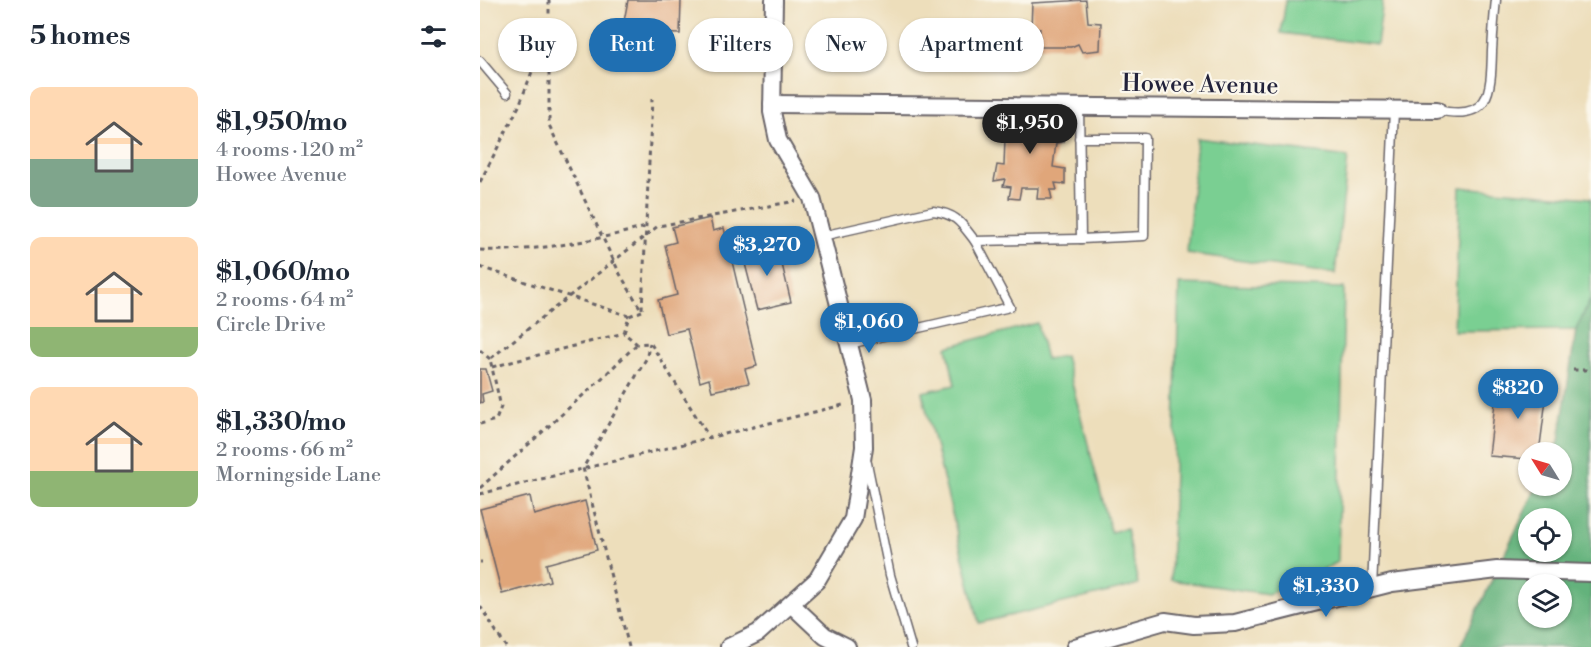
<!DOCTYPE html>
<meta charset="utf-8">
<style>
body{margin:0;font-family:"Libre Bodoni",serif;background:#f2f2f3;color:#1f2937;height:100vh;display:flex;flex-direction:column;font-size:22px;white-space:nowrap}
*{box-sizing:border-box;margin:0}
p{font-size:20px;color:#747a83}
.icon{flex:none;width:33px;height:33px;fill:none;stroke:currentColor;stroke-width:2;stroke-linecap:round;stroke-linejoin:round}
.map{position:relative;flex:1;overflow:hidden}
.sheet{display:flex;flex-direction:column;background:#fff;width:480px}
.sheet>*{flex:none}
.hud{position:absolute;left:18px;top:18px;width:570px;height:54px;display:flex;gap:12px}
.needle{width:39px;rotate:307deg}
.tools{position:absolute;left:1038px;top:442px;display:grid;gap:12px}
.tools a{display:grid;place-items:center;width:54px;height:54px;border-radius:50%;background:#fff;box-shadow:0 2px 4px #0004;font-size:30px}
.price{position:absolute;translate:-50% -51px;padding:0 14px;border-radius:21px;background:#1f6fb2;color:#fff;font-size:20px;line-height:39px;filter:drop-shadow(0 2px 3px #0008)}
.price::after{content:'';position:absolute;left:50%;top:36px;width:18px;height:14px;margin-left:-9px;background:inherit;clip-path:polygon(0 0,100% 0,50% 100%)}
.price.current{background:#222;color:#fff}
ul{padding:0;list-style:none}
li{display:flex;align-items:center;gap:18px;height:150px;padding:0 30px}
li span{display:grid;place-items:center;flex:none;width:168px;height:120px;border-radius:12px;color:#555}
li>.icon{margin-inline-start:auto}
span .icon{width:72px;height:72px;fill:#fffc;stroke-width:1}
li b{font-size:26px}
h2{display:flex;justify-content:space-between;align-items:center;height:72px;padding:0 30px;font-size:26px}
.pill{padding:0 21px;border-radius:27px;background:#fff;box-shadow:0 2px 4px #0004;font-size:21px;line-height:54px}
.pill.current{background:#1f6fb2;color:#fff}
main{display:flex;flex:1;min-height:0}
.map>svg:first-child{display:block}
</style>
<main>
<section class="sheet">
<h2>5 homes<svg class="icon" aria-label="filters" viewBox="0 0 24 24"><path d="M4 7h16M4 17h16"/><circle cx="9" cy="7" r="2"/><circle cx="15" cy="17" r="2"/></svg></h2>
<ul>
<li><span style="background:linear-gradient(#ffd9b3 60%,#7fa58c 0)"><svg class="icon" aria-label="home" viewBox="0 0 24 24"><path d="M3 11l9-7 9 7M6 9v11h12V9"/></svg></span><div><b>$1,950/mo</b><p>4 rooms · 120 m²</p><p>Howee Avenue</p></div></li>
<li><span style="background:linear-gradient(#ffd9b3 75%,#8fb573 0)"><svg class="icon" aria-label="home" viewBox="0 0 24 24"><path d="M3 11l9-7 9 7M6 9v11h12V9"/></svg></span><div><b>$1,060/mo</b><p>2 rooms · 64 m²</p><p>Circle Drive</p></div></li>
<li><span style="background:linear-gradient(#ffd9b3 70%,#8fb573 0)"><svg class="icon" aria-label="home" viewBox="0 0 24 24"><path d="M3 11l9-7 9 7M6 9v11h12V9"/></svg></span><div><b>$1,330/mo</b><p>2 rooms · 66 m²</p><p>Morningside Lane</p></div></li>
</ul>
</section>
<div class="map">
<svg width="1111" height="647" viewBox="0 0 1111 647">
<rect width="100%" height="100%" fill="#fbf7ec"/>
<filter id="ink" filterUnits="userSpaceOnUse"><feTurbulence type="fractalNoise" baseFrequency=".0167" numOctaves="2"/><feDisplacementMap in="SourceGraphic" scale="12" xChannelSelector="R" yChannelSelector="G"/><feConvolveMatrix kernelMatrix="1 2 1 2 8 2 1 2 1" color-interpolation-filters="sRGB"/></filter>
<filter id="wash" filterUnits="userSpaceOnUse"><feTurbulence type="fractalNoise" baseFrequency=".008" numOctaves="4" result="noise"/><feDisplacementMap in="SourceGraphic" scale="24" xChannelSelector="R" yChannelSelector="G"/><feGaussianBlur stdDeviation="1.35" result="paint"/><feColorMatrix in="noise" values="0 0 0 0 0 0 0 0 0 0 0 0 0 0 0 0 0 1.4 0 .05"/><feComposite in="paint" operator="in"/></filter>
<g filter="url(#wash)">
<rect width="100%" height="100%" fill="#eddebb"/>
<g fill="#7acf92" stroke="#4e7866" stroke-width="1.5">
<path d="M806,0H903L897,45L801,33Z"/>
<path d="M717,138L868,157L855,274L707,253Z"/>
<path d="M980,187L1111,198V298L1096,330L974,331Z"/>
<path d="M699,284L864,288L858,562L823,580L788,594L691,580Z"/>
<path d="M557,323L566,359L585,356L631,532L647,528L658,585L499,623L442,392L475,385L467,347Z"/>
</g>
<path fill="#63b27c" stroke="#426a5c" stroke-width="1.5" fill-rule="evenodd" d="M1111,298V647H980L1057,486H1082V453H1073L1079,441L1096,330ZM1048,519H1082V552H1048ZM1048,585H1082V618H1048Z"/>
<g id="blocks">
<g fill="#e0a67a">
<path d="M148,0H201L200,34L142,32Z"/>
<path d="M606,0L608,22L621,23L620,50L602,52L598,44L591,47H559L560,28H551L552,3Z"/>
<path d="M532,110L541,111L542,121L560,120L558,112L572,113L571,122L576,120V127L585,128L584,142L576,143L573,167L585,169V184L575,183L577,190H570L572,199H557L558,188H541L539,199L529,198L531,187L523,186L525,179L514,181L517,165L524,166L525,138L515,137V123L527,124L526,119L531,120Z"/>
<path d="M230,218L233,231L244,228L277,366L265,369L269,383L232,391L229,379L220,382L207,329L186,334L178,300L197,295L185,245L196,242L192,227Z"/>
<path d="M297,243L311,302L277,310L262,252Z"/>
<path d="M0,369H6L12,391L2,394L3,402L0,403Z"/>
<path d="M1068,384L1059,453H1048V459L1009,456L1017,385Z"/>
<path d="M50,496L54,515L105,501L117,550L66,564L70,581L22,594L0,509Z"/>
</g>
</g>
</g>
<g filter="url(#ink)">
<use href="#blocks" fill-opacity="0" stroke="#696468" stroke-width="1.5"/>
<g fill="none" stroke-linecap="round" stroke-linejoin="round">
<defs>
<g id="service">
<path d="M0,61L27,93"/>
<path d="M599,106L601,239L664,236L665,138H599"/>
<path d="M957,110C1010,122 1011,93 1012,51C1013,34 1014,17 1016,0"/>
<path d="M342,236L453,211C477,214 481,223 495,241L601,239"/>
<path d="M369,344L530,307L495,241"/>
<path d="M387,463L410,575L431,647"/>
<path d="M892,588L914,110"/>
</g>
<g id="minor">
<path d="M292,104L957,110"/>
<path d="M311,604L345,636L367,647"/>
<path d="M249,647L278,633L337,580L373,519L384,447L383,400L332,198L298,140L292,112L294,0"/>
<path d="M595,647L685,621L714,625L755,623L912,583L1017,570L1111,573"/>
</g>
</defs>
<use href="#service" stroke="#696468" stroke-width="11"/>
<use href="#minor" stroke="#696468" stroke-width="20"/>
<g stroke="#696468" stroke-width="3" stroke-dasharray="4.5 4.5" stroke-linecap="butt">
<path d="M69,0V125L140,274L162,311"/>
<path d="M0,182L39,106L70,24"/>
<path d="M0,250C56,252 112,241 166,227"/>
<path d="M0,267L149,316"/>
<path d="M162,309L172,99"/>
<path d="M162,311L149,316L144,333L157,344L170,343"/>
<path d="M171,344L229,437"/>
<path d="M0,350L10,359"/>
<path d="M12,367L144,333"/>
<path d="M1093,370H1111"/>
<path d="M0,424L16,420L21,407L10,359L178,226L316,201"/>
<path d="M0,488L120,380L157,344"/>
<path d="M0,494L367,404"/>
<path d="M0,562H2"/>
<path d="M0,606L26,647"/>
<path d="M149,647L103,468L166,359L170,343"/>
</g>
<use href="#service" stroke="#fff" stroke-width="8"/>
<use href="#minor" stroke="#fff" stroke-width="16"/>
</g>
</g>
<g text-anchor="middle" stroke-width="4.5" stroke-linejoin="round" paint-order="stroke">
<g font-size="24" fill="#22223b" stroke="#fbf7ec">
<text transform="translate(720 84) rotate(1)" y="8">Howee Avenue</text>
</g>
</g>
</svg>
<div class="tools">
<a><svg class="needle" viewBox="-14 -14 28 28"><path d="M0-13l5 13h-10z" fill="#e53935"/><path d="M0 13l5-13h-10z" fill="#747a83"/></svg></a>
<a><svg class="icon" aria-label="locate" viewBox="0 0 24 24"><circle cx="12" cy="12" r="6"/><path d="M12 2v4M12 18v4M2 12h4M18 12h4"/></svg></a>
<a><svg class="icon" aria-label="layers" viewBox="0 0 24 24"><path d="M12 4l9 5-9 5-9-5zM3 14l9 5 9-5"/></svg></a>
</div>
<b class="price current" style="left:550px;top:155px">$1,950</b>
<b class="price" style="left:287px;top:277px">$3,270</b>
<b class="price" style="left:389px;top:354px">$1,060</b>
<b class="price" style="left:1038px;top:420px">$820</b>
<b class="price" style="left:846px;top:618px">$1,330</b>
<div class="hud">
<a class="pill">Buy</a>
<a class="pill current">Rent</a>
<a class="pill">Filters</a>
<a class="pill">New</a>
<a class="pill">Apartment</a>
</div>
</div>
</main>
